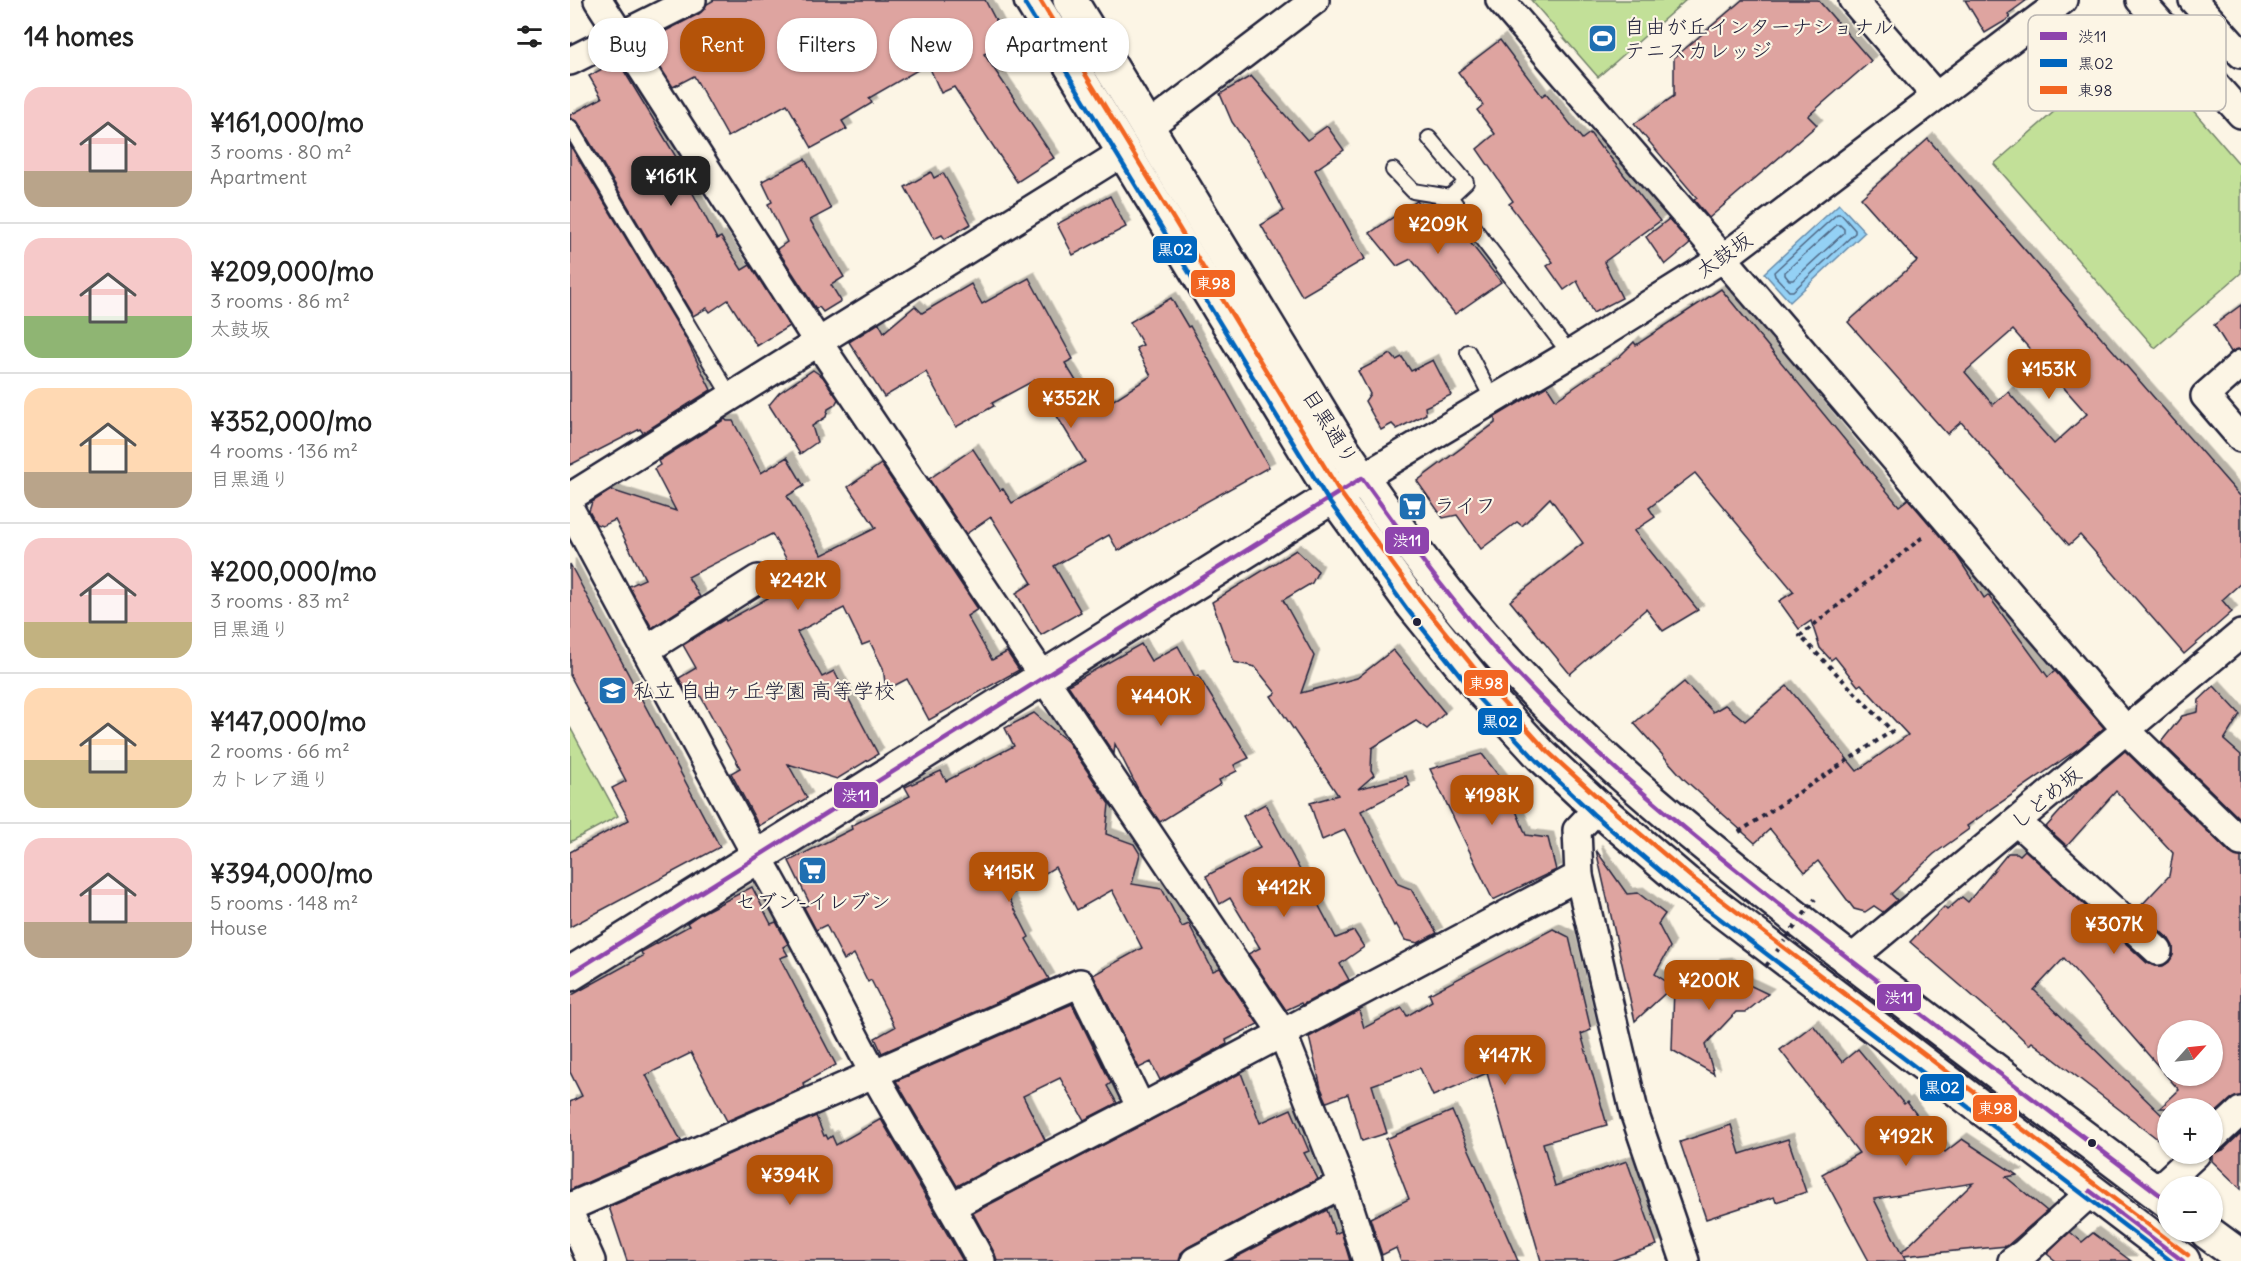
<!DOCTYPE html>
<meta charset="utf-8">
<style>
body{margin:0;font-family:Delius,"Klee One",sans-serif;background:#f2f2f2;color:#222;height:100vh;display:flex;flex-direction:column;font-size:22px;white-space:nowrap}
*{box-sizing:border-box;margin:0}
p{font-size:20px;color:#767676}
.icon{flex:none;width:33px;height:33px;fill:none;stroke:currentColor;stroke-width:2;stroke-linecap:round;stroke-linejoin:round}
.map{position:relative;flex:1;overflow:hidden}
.sheet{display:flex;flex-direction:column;background:#fff;width:570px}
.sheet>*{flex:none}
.guide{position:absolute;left:18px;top:18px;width:570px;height:54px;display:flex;gap:12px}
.needle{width:39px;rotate:63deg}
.buttons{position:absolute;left:1587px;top:1020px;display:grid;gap:12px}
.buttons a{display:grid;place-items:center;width:66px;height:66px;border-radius:50%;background:#fff;box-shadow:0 2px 4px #0004;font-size:30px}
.price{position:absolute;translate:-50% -51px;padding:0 14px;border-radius:12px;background:#b45309;color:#fff;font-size:20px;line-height:39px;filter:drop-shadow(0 2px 3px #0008)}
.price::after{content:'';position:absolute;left:50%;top:36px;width:18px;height:14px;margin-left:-9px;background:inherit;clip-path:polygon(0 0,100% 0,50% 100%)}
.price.selected{background:#222;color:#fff}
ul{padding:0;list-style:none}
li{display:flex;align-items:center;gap:18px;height:150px;padding:0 24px}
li+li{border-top:2px solid #e0e0e0}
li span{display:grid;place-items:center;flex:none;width:168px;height:120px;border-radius:18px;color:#555}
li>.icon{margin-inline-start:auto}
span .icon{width:72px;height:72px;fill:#fffc;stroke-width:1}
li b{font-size:26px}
h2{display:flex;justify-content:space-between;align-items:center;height:72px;padding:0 24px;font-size:26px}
.chip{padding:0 21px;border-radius:24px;background:#fff;box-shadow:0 2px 4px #0004;font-size:21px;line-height:54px}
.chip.selected{background:#b45309;color:#fff}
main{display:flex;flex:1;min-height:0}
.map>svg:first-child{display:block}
</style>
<main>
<section class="sheet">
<h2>14 homes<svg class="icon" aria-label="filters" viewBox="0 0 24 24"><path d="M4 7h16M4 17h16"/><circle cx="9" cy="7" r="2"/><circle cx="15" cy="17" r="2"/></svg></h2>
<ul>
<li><span style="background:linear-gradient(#f6c9c9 70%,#b9a48a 0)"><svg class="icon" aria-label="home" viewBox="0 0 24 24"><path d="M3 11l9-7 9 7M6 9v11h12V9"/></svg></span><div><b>¥161,000/mo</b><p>3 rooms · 80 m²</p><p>Apartment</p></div></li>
<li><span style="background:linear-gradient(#f6c9c9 65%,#8fb573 0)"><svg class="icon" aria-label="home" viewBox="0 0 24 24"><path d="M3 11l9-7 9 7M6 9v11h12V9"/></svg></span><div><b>¥209,000/mo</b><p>3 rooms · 86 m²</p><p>太鼓坂</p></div></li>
<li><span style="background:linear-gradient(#ffd9b3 70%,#b9a48a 0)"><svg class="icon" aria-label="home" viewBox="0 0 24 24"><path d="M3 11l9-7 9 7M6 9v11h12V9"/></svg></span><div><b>¥352,000/mo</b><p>4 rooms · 136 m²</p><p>目黒通り</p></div></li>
<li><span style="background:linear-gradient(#f6c9c9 70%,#c2b280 0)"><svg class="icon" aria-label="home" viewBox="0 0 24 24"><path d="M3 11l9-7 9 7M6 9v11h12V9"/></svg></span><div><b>¥200,000/mo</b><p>3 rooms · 83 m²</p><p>目黒通り</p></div></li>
<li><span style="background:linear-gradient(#ffd9b3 60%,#c2b280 0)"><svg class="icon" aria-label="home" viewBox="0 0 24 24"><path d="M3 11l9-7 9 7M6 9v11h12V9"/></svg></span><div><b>¥147,000/mo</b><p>2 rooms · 66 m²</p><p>カトレア通り</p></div></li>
<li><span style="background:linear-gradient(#f6c9c9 70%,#b9a48a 0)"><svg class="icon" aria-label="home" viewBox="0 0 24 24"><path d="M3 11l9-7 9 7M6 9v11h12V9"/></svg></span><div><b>¥394,000/mo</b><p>5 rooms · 148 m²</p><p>House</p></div></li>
</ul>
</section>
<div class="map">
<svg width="1671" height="1261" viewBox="0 0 1671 1261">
<defs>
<filter id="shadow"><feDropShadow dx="5.5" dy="-5.5" stdDeviation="0" flood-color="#0004"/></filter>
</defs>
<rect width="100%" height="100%" fill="#fcf5e5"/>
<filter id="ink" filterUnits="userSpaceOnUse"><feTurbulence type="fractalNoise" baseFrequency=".0167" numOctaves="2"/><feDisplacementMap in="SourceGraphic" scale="12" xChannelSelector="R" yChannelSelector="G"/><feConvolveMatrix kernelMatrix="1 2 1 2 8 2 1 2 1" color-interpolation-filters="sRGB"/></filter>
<g filter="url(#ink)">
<g fill="#c2e098" stroke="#72816a" stroke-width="1.5">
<path d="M961,0H1116L1028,77Z"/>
<path d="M1564,42L1671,166V273L1585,348L1424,164Z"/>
<path d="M0,727L48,816L0,842Z"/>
</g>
<path fill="#94d1f5" stroke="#668bab" stroke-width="1.5" d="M1269,204L1295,232L1220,302L1194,273Z"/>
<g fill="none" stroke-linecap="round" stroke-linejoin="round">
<g stroke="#506885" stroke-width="1.5">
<path d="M1267,214H1271L1285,230V233L1223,291H1219L1205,276L1204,272Z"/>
<path d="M1267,225H1270L1274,229V233L1223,280H1219L1215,275V272Z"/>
</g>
</g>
<g fill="#dea4a0" stroke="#22223b" stroke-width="1.5" fill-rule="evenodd" filter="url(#shadow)">
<path d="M144,0H415L437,42L414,54L484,158L447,182L384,87L371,93L358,64L299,98L302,103L272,121L277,129L242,148L217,104L158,137L124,76L103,87L74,42L129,14L137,4Z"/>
<path d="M1172,0H1248L1301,61L1238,116L1247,125L1139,218L1124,200L1127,198L1064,124L1104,96V58Z"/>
<path d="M1395,0H1457L1438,14L1440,18L1415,33Z"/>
<path d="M930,40L972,96L976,93L1012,139L1020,133L1031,148L1032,147L1090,221L1034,262L1052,298L1023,313L1007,281L994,290L977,266L983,262L939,204L943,201L907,149L925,134L907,110L913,105L888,72Z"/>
<path d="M45,56L120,180L117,182L147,239L151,237L172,270L180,265L219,326L187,346L158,300L140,312L137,308L123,316L8,122L0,118V115L32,98L19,76L41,64L38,59Z"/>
<path d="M681,76L737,140L757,126L774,150L745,170L795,259L732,296L691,225L714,211L686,156L662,122L650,94Z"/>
<path d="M1358,139L1671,497V583L1652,600L1662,612L1614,654L1510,535L1499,545L1391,422L1377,434L1278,322L1347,261L1291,198ZM1443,330L1517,414L1484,444L1438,392L1423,405L1395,372Z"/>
<path d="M0,145L115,337L141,390L73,433L70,429L0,465Z"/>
<path d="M235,159L261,209L240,220L274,277L261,285L271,301L253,312L249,307L246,309L207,249L217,242L198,204L202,202L192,181Z"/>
<path d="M361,172L364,178L373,173L401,224L375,239L372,235L364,239L335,187Z"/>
<path d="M540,196L556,227L503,255L487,224Z"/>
<path d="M847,201L860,219L877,213L931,282L885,314L841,259L827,266L800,233Z"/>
<path d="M1099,219L1120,244L1095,265L1076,237Z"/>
<path d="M459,278L503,359L495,363L525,412L581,376L566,348L573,345L560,322L601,298L618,327L620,326L699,467L548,551L539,535L484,566L511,612L471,635L446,593L462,583L421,517L396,534L359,479L403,449L430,490L433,489L442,503L515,462L465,380L422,403L424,406L386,427L356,372L314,397L279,342L309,323L314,332L345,306L352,313L401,284L412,304Z"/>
<path d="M1151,289L1329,506L1338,499L1387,556L1414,598L1418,595L1478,677L1485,671L1534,728L1511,747L1397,826L1399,829L1364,854L1321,894L1327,900L1313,912L1304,906L1295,912L1284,909L1248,861L1235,872L1200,829L1185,843L1114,779L1064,723L1114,682L1143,712L1155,705L1175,721L1217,686L1287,771L1338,735L1291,684L1288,686L1265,657L1261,660L1250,648L1241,621L1229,629L1209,601L1224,592L1125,473L1079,508L1085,517L1064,531L1128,610L1093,631L1076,609L1000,674L940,601L1013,543L980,498L952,526L947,522L911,549L887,515L873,518L847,481L925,423V417L977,386L986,400L1050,356L1064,342L1066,345Z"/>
<path d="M1671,305V349L1661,352L1644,325Z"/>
<path d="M821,354L826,360L832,357L841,371L863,360L881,395L855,407L856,414L827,429L822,424L811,430L795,401L800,394L788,371Z"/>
<path d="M243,370L253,377L268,399L265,405L258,409L256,417L242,426L247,442L230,454L199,405L209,393Z"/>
<path d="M155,419L157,421H163L191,473L217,457L234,486L217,496L252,555L306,528L278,487L311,464L408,609L397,616L422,660L437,652L449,670L359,720L337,679L316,690L313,668L300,642L292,645L274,608L227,632L252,677L264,671L308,754L267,779L218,764L237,798L189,826L161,773L170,768L130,695L121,701L109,678L126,668L113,645L155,619L156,621L229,581L202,534L118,577L130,597L82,628L59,586L75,579L45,520L32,526L26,524L19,511L22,502L41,490L106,511L84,469L90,465L88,461Z"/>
<path d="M726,550L748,571L742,583L713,600L744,656L731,693L787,678L823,650L875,713L857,729L846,721L802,748L801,770L804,775L788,789L836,776L840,786L791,811L828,884L841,889L867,933L848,943L835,940L826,924L824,926L775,830L752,840L740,803L768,795L701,696L706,693L685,667L664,662L642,602Z"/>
<path d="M0,564L150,847L0,927V852L59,820L42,788L56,781L0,675Z"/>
<path d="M571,644L581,661L608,646L625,677L628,675L679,758L664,765L667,771L649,780L651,784L590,822L571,795L545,744L544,754L498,685Z"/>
<path d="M1644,686L1670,714L1654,740L1671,755V820L1591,742L1612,716L1628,712L1629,700Z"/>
<path d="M464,713L498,742L539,804L536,834L564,844L570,854L562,884L592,889L612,927L619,924L643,971L650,968L688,1024L656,1040L657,1044L590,1080L581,1062L569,1068L523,975L572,948L542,890L507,910L485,867L438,896L459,937L456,939L479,979L312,1053L305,1038L325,1027L301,980L298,982L284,954L274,960L256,925L246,930L234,907L240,904L219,861L282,829L281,826L340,796L335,787L371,771L376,781L444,746L435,728Z"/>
<path d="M1555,751L1660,853L1671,857V1096L1661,1099L1642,1116V1108H1590L1609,1090L1494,958L1464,990L1598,1121V1147L1462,1042L1459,1045L1434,1021L1433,1022L1340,942L1374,907L1377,910L1392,897L1398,902L1438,853H1447L1450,855L1455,850L1577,963L1585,966H1593L1599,962L1603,955V946L1599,939L1567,910L1599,876L1603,853L1546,791L1497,846L1476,827L1510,789ZM1598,1030H1642V1076H1598Z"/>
<path d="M912,754L935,784L956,835L978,838L986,870L923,900L860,769Z"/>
<path d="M695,804L766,938L784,931L794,947L770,964L779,980L732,1005L731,1003L716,1010L678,954L690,948L660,898L650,904L636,876L690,848L673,816Z"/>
<path d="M1026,850L1057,894L1068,893L1095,914L1088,924L1100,947L1085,974L1103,986L1065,1021Z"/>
<path d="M182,887L201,924L206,922L218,944L213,947L218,955L210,958L266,1065L233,1083L234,1087L157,1121L121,1053L76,1075L111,1141L0,1190V1102L12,1096L0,1072V996L73,956L71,952L119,926L117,923L130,914Z"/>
<path d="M983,929L999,937L1021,1030L1011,1034L1037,1125L973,1143L985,1186L1057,1161L1087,1245L1041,1261H971L917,1073L863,1096L850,1068L802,1085L817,1133L792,1141L778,1094L757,1102L751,1088L739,1037L789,1010L794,1028L832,1008L837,1016L862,1001L859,994Z"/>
<path d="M1156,963L1170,972L1177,984L1198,994L1176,1012H1166L1135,1045L1144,1074L1102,1050L1104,986L1120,995L1145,964Z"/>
<path d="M502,1004L541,1083L537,1086L547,1103L514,1120L490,1078L453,1096L475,1140L387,1186L326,1081Z"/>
<path d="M1243,1025L1272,1062L1288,1049L1334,1104L1337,1102L1375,1152L1392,1139L1447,1175L1436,1177L1477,1211L1437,1246L1333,1256L1336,1261H1299L1252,1174L1289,1153L1210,1050ZM1403,1183L1331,1253L1304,1199Z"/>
<path d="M671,1073L690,1123L721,1109L739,1151L734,1153L748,1179L618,1247L611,1253L609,1261H427L425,1254L403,1213Z"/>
<path d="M882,1111L948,1261H831L826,1248L812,1255L800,1218L839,1199L816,1139Z"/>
<path d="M246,1116L254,1136L256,1135L258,1139L262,1136L266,1145L311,1119L393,1261H57L39,1207Z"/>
<path d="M1161,1125L1170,1154L1218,1139L1236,1192L1206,1202L1204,1197L1136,1219L1110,1142Z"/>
<path d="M1671,1133V1189L1642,1161V1153L1653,1150Z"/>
<path d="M757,1210L765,1234L771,1231L780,1261H659Z"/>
<path d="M1500,1232L1512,1242L1523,1233L1561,1261H1486L1477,1254Z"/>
</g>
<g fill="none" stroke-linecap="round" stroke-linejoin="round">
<defs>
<g id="service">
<path d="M0,127L161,397"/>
<path d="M859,138L896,182L880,197"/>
<path d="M823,170L843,191L880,197L1000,354"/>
<path d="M898,352L923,400"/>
</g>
<g id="minor">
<path d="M28,0L248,342L712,1032L772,1184L797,1261"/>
<path d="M930,0L1153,258L1557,731L1671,842"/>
<path d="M1283,0L1366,96"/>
<path d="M1570,0L1671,114"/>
<path d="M1623,0L1671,54"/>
<path d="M0,61L122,0"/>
<path d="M578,127L745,0"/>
<path d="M1671,364L1635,396L1671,438"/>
<path d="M792,478L1000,354L1153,258L1493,0"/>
<path d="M0,497L555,151"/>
<path d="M0,509L178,840C223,915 261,993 302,1070C337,1135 377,1196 411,1261"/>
<path d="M76,650L188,579"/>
<path d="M1028,808L1007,830L1009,876L1065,1115L1115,1261"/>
<path d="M1447,822L1588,951"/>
<path d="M1280,960L1671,634"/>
<path d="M1642,1138L1671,1111"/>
<path d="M1585,1192L1626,1154"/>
<path d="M382,1206L571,1108L1009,876"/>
<path d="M0,1207L510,983L571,1108"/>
<path d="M0,1214L21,1261"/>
<path d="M625,1261L772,1184"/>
<path d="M1442,1261L1453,1254L1521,1192"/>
</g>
<path id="tertiary" d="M0,974L792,478"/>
<g id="primary">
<path d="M461,0L764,496L843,605L916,695L971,755L1028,808L1116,883L1613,1261"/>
<path d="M500,0L772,448C824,526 881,603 945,671C1032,763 1130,842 1229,920C1351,1016 1475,1108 1598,1201"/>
<path d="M1637,1232L1671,1257"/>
</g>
</defs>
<use href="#service" stroke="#22223b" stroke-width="18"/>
<use href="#minor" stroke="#22223b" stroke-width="32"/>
<use href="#tertiary" stroke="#22223b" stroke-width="38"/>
<use href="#primary" stroke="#22223b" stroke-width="38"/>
<path stroke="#22223b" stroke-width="4" stroke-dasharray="4.5 4.5" stroke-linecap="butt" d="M1169,832L1322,731L1230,636L1354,536"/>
<use href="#service" stroke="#fcf5e5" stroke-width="14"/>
<use href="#minor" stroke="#fcf5e5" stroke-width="27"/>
<use href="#tertiary" stroke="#fcf5e5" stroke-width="33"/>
<use href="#primary" stroke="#fcf5e5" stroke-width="33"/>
<g stroke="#22223b" stroke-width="4" stroke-dasharray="4.5 4.5" stroke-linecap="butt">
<path d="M467,61L536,19"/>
<path d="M1196,966L1245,899"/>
</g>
<defs>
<g id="bus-1">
<path d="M0,974L792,478C840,545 888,611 945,671C1033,765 1135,846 1237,926C1356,1019 1477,1109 1598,1201"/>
<path d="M1520,1191L1613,1261"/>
</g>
<path id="bus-2" d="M455,4L758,500L837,609L910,700L966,760L1023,814L1111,889L1601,1261"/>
<path id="bus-3" d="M470,0L770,492L849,600L922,690L976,750L1033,802L1121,877L1618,1255"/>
</defs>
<use href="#bus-1" stroke="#fcf5e5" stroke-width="9"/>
<use href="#bus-2" stroke="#fcf5e5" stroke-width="9"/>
<use href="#bus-3" stroke="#fcf5e5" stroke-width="9"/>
<use href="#bus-1" stroke="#8e44ad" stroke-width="4.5"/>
<use href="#bus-2" stroke="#0065bd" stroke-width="4.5"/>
<use href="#bus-3" stroke="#f26522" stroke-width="4.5"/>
</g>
</g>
<defs>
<symbol id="stadium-square" viewBox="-11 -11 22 22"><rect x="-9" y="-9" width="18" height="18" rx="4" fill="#1f6fb2" stroke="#fcf5e5"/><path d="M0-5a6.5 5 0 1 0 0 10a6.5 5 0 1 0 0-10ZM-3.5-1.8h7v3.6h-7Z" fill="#fff"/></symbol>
<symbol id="supermarket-square" viewBox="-11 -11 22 22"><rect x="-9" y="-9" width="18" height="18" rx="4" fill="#1f6fb2" stroke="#fcf5e5"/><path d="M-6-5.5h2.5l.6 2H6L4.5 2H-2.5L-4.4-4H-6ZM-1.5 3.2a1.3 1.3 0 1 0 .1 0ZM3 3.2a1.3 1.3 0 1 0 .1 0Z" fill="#fff"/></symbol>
<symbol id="school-square" viewBox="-11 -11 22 22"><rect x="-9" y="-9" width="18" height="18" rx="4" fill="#1f6fb2" stroke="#fcf5e5"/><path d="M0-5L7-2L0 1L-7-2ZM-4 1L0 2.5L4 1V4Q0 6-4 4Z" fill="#fff"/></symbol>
</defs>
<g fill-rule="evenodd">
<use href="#stadium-square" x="1016" y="22" width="33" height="33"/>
<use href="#supermarket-square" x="826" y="490" width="33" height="33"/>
<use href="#school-square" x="26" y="674" width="33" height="33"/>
<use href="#supermarket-square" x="226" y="854" width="33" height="33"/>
</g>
<g fill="#22223b" stroke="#fcf5e5" stroke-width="2">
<circle cx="847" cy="622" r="5"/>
<circle cx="1522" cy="1143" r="5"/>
</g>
<g text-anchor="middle" stroke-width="4.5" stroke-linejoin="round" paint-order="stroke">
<g font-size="21" fill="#22223b" stroke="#fcf5e5" text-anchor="start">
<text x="1054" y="34">自由が丘インターナショナル<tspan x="1054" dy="24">テニスカレッジ</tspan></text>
<text x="864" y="513">ライフ</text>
<text x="63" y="698">私立 自由ヶ丘学園 高等学校</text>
<text x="243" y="909" text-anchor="middle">セブン-イレブン</text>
</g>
<g font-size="21" fill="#22223b" stroke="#fcf5e5">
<text transform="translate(1154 255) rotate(-35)" y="7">太鼓坂</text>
<text transform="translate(760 427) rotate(58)" y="7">目黒通り</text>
<text transform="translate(1476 798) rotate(-40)" y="7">しどめ坂</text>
</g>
</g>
<rect x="1458" y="15" width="198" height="96" rx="9" fill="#fcf5e5" stroke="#bbb6b2" stroke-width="1.5"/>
<rect x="1470" y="32" width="27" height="8" fill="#8e44ad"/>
<rect x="1470" y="59" width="27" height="8" fill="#0065bd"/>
<rect x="1470" y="86" width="27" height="8" fill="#f26522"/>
<g font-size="16" fill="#22223b">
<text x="1508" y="42">渋11</text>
<text x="1508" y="69">黒02</text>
<text x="1508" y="96">東98</text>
</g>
<g stroke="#fcf5e5" stroke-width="2">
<rect x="582" y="235" width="46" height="29" rx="6" fill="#0065bd"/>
<rect x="620" y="269" width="46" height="29" rx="6" fill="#f26522"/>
<rect x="814" y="526" width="46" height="29" rx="6" fill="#8e44ad"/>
<rect x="893" y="669" width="46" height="28" rx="6" fill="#f26522"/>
<rect x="907" y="707" width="46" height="29" rx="6" fill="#0065bd"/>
<rect x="263" y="781" width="46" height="28" rx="6" fill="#8e44ad"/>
<rect x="1306" y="983" width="46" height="29" rx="6" fill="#8e44ad"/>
<rect x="1349" y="1073" width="46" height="29" rx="6" fill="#0065bd"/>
<rect x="1402" y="1094" width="46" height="29" rx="6" fill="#f26522"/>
</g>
<g font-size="16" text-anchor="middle" font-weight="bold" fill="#fff">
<text x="605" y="255">黒02</text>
<text x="643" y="289">東98</text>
<text x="837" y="546">渋11</text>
<text x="916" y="689">東98</text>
<text x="930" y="727">黒02</text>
<text x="286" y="801">渋11</text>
<text x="1329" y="1003">渋11</text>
<text x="1372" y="1093">黒02</text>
<text x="1425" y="1114">東98</text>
</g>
</svg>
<div class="buttons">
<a><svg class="needle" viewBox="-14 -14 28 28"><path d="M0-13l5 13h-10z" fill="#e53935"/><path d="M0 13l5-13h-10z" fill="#767676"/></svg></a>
<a>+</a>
<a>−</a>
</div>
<b class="price selected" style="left:101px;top:207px">¥161K</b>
<b class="price" style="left:868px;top:255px">¥209K</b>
<b class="price" style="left:1479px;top:400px">¥153K</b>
<b class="price" style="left:501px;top:429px">¥352K</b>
<b class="price" style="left:228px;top:611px">¥242K</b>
<b class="price" style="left:591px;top:727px">¥440K</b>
<b class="price" style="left:922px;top:826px">¥198K</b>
<b class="price" style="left:439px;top:903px">¥115K</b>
<b class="price" style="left:714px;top:918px">¥412K</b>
<b class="price" style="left:1544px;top:955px">¥307K</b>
<b class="price" style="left:1139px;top:1011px">¥200K</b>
<b class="price" style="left:935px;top:1086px">¥147K</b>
<b class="price" style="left:1336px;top:1167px">¥192K</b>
<b class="price" style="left:220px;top:1206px">¥394K</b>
<div class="guide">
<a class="chip">Buy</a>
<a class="chip selected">Rent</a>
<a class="chip">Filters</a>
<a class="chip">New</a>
<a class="chip">Apartment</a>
</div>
</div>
</main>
